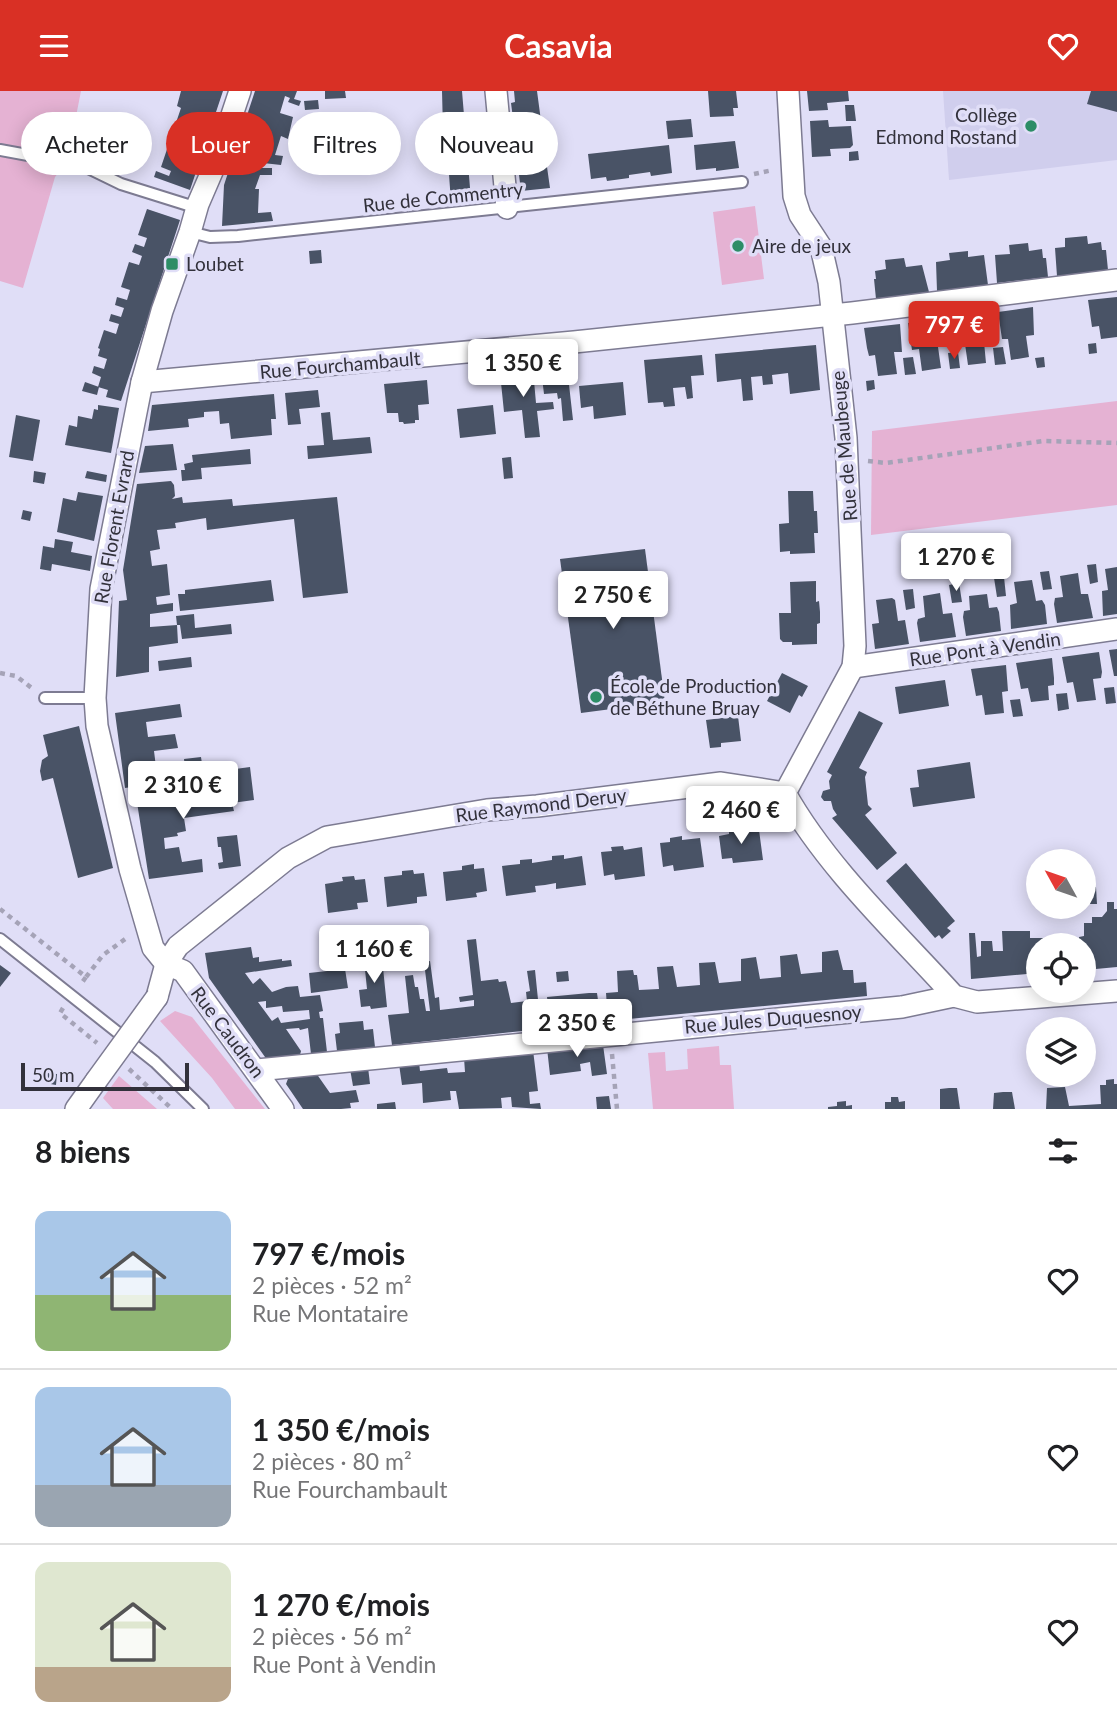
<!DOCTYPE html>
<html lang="fr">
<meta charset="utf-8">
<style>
body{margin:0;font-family:Lato,sans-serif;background:#f2f2f2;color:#202124;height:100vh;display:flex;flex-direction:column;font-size:26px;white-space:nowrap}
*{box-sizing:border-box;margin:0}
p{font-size:23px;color:#757577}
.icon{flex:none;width:38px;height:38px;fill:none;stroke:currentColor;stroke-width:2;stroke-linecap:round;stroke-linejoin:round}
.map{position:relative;height:1018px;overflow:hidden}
.sheet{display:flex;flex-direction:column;background:#fff;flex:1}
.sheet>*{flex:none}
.guide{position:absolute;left:21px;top:21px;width:700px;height:63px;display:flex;gap:14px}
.needle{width:46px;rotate:310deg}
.controls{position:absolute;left:1026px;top:758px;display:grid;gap:14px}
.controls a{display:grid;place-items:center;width:70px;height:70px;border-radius:50%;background:#fff;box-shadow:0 4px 18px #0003;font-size:35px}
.scale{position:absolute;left:21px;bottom:18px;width:168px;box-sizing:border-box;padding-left:7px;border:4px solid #32313b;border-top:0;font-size:19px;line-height:24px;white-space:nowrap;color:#32313b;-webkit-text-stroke:5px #e0def7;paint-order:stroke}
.price{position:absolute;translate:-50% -60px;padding:0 16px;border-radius:7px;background:#fff;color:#222;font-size:23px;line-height:46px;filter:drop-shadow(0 2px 4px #0008)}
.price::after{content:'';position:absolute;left:50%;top:42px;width:21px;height:16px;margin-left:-10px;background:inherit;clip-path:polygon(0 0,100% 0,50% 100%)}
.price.on{background:#d93025;color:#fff}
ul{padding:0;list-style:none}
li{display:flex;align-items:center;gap:21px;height:175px;padding:0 35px}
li+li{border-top:2px solid #e0e0e0}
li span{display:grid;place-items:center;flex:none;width:196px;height:140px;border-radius:14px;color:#555}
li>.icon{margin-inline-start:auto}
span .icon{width:84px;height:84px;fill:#fffc;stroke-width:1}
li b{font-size:30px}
h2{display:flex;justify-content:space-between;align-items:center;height:84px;padding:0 35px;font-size:30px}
.pill{padding:0 24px;border-radius:32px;background:#fff;box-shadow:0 4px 18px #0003;font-size:24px;line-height:63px}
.pill.on{background:#d93025;color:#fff}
header{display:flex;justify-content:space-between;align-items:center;height:91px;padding:0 35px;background:#d93025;color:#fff;font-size:32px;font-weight:700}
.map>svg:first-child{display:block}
</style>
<header><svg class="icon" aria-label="menu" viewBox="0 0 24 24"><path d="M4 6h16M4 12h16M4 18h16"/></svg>Casavia<svg class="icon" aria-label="heart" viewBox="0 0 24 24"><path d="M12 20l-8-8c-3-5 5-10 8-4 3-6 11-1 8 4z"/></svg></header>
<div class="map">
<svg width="1117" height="1018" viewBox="0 0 1117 1018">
<rect width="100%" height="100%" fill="#e0def7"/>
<path fill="#d0ceed" d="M943,0H1117V69L949,89Z"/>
<g fill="#e5b2d3">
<path d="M0,0H81L67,71L55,86L23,197L0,190Z"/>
<path d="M755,115L764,188L722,194L713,121Z"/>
<path d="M1117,310V414L871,444L872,340Z"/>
<path d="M175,920L192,926L265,1018H235L212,987L160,930Z"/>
<path d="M719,955L720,974H731L734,1018H653L648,962L665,961L666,980L688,978L687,958Z"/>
<path d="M119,985L157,1018H113L103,1007Z"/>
</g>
<g fill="#495366" fill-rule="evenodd">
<path d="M181,0H223L190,99L154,86L156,80L169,85L171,80L161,76L181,17L177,15Z"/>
<path d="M255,0H297L294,8L301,10L299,15L288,11L290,7L285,5L280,22L293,26L288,48L281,45L275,64L283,65L281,74L263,72L262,77H272V84H260L255,98H259L258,122L271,121L273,130L222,135L224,94Z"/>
<path d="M325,0H345L346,7L325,8Z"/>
<path d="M442,0H462L471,109L451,111L447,56L431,58L429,40L443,39Z"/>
<path d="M514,0H537L543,45L520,48L518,35H514L511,12L515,11Z"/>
<path d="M708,0H736L738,17H733L734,25L710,26Z"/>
<path d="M807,0H848L849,10L827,12L828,19L809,20Z"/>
<path d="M1091,0H1117V21L1087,13Z"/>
<path d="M318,9L319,18L305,19L304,10Z"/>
<path d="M845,14H854L856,30H846Z"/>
<path d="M691,28L693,46L668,48L666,30Z"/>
<path d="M828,29L829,36L851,35L853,54L850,57L830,58L831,65L812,66L810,30Z"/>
<path d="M73,36L82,40L77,59L69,56Z"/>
<path d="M735,50L739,77L716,80V77L696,79L694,54Z"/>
<path d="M669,54L672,82L651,85L650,81L629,84V87L607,90L606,86L591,88L588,63Z"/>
<path d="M858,60L859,69L849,70V61Z"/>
<path d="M545,62L550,97L521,100L518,76L523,75L522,65Z"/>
<path d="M147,118L180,129L121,310L106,306L108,299L98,296L101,286L92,282L94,275L104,278L107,268L98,265L100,258L98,257L104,239L116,243L119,233L109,230L111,223L121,226L124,217L115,214L117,206L127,209L130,199L121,196L129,171L139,174L142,165L132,161L135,153L144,156L147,147L138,144Z"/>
<path d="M1087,145L1088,153L1101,151L1102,159H1106L1108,179L1057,185L1055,157L1065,156V147Z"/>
<path d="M1028,152L1029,160L1042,158L1043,167H1046L1048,186L997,192L995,164L1010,163L1009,154Z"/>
<path d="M321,159L322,172L310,173L309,160Z"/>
<path d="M968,160V166L984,164L988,194L937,200L936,171L950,169L949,162Z"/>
<path d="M904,167L906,176L922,174L929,201L876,208L874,188H876L875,180L886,178L885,169Z"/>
<path d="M1117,206V246L1101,248L1099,235L1092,236L1088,209Z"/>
<path d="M1033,216L1034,244L1026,245L1029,266L1011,269L1008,248H1002L998,221Z"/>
<path d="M988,222L990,250L984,251L986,272L968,274L965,253L957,254L953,226Z"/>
<path d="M944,227L947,255L938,256L941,277L922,280L919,258L912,259L908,232Z"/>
<path d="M900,233L902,261H894L897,283L878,285L875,264L869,265L867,257L864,237Z"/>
<path d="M1096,252L1097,262L1089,263L1088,253Z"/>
<path d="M816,254L820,299L790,303L788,282L772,284L773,293L763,294L762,285L751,286L753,309L743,310L741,288L717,291L715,263Z"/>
<path d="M1003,256L1006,273L995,274L993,257Z"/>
<path d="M958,261L960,277L950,278L948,262Z"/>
<path d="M702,264L704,284L691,285L693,307L687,308L685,296L673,297L675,315L664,316L663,311L648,312L644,269Z"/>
<path d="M913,266L916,283L905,284L903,267Z"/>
<path d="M1044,266L1045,276L1037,277L1035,267Z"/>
<path d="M567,276L573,329L563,330L561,307L558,308L557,302L544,303L541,278Z"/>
<path d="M533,279L536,312L553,311L554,318L537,320L540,346L525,347L522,319L504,321L500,282Z"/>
<path d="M427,289L429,313L418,314L419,329H415V332L404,333L403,331H399L398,322H387L384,293Z"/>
<path d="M874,289L875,298L867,300L866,290Z"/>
<path d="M85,291L99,296L97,304L82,300Z"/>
<path d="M623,291L626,324L594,328L593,315L581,317L579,295Z"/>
<path d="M318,299L320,316L299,318L301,333L288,334L285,302Z"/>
<path d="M274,303L276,328H271L272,344L231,348L229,332L220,333L219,320L204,321V326L188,328L189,336L148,340L152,314Z"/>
<path d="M98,314L119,317L111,362L65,354L69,334L77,336L78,325L92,328L94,318L98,319Z"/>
<path d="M493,314L496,343L460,347L457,318Z"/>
<path d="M330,321L333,349L370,346L372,362L308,368L307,355L324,354L321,322Z"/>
<path d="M16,324L40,329L33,370L9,366Z"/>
<path d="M173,353L177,379L139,382L145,355Z"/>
<path d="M250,358L251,373L201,377L202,388L182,390L181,379H185L184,373L193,371L192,364Z"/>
<path d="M511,366L513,387L504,388L502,367Z"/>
<path d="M34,380L46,382L44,393L33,391Z"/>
<path d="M87,380L107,384L106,391L85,387Z"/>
<path d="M171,390L174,394L175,405L172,408L182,406L183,412L232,408L233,415L337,406L348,502L303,507L294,428L207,439L206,427L175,432L176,437L157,439L160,458L150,460L152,475L167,473L170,504L156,506L157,514L173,512V520L150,523V536L177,534L178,552L149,556V581L116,586L119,510L127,509L123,479L137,393Z"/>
<path d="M788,400H813L814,420H817L818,442H814L815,462L790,463V460L780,461L779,433L789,432Z"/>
<path d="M78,401L103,405L94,450L57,441L63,407L76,410Z"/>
<path d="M23,419L32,421L30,430L21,428Z"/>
<path d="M55,448L73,451L71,461L92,465L90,480L52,473L51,480L40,478L43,455L54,457Z"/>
<path d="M645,458L665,611L581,622L560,468Z"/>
<path d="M1096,473L1098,491L1090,493L1087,474Z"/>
<path d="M1117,476V523L1103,525L1102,500L1108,499L1105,478Z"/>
<path d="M1049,480L1052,498L1043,499L1040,481Z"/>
<path d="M1078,482L1081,503H1088L1093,527L1057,532L1054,513L1055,507L1063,506L1060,485Z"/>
<path d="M1004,486L1006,505L997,506L994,487Z"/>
<path d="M271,489L274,510L180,520L178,503H185V499Z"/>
<path d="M1032,489L1036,510L1042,509L1045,514L1047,533L1011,538L1010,514L1017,512L1014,491Z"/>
<path d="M816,490V511L819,510L820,521V532L817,533V553L792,554V551H783L780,548L779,522H791L790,491Z"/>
<path d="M959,492L962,511L952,512L949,494Z"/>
<path d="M913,498L915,517L906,519L903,499Z"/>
<path d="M940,502L943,523L952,522L956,546L920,551L917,532L918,528L925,526L923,505Z"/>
<path d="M987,503L989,517L997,516L999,521L1001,540L966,545L963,526L964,520L970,519L969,505Z"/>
<path d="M892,507L895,509L898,530L905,529L909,553L875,558L872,533L879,532L876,509Z"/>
<path d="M194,523L195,537L231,533L232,543L182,548L180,534H177L176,525Z"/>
<path d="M1117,558V585H1114L1109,559Z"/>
<path d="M1099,561L1102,581L1101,587L1093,588L1096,609L1077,611L1073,591L1067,592L1062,566Z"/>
<path d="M191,566L192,576L159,580L158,570Z"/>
<path d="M1052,567L1054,587V594L1048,595L1049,609L1031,611L1028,597L1021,598L1016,572Z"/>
<path d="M1006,574L1008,600L1002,601L1004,622L985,624L982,604L976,605L971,578Z"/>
<path d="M782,582L808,595L802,606L799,604L790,622L767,610Z"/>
<path d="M945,589L949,615L899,623L895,596Z"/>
<path d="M1114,596L1116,612L1106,613L1104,597Z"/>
<path d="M1067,602L1069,618L1058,620L1056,603Z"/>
<path d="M1020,608L1023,625L1013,626L1010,609Z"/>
<path d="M180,613L182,626L146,631L148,646L175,643L178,657L154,660L158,692L125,697L115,622Z"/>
<path d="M859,620L883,632L859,677L867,681L865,686L868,714L872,718L865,724L897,762L877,779L832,727L837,724L833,718L831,710H824L821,706L823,700L830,698L829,690L832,684L827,681Z"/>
<path d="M738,625L741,650L721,652V656L710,657L706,629Z"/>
<path d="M79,635L113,777L78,787L53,687L42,690L40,680L42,669L48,665L43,644Z"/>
<path d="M201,666L204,686L186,688L184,668Z"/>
<path d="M970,671L975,707L913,716L910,697L919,696L917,679Z"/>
<path d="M250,676L254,709L232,712L234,720L184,727L186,740L177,742L178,745L164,747L165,758L179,756L182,771L202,768L203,781L149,788L136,705L200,696L201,705L231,701L228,679Z"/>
<path d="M741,738V742L759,739L763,769L733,772L732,767L722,768L719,745L729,743V740Z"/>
<path d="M237,744L241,775L219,778L218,772L223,771L221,756H218L217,746Z"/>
<path d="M682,745V749L700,747L704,776L674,780L673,774L663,776L660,752L670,751V747Z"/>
<path d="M623,755L624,759L642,756L645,785L615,789L614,783L604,785L601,761L612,760L611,756Z"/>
<path d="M564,764V768L582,765L586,794L556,798V792L545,794L535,795L536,801L506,805L502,775L520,773V769L532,768V772L552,769V765Z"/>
<path d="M906,772L955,830L947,837L951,840L942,848L939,844L935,847L886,790Z"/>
<path d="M474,773V778L484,777L487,800L476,802L477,806L446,810L443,781L462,779V775Z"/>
<path d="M413,779L414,783L424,782L427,805L417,806V812L387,816L384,786L402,784V780Z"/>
<path d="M354,785L355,789L365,788L368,811L357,812L358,818L328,822L325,793L343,790L342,786Z"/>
<path d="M1084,796H1096L1097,813H1084Z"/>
<path d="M1107,811H1114V818H1117V876L1085,879L1083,854H1059V849L1079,848V846L1084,845V832H1092V826H1102L1107,820Z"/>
<path d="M1002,840H1030V847H1043V854H1038V882L971,888L969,842H975L977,866L981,865V850H992L993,860H1003Z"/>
<path d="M476,848L481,890L498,888L499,891L506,890L511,912L527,910L526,901L530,900L527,880L535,879L541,938L392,954L388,924L409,922L405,885L413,884L415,896H418L420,908H424L426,920H430L424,871L430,870L435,907L439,906L440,919L474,915V909L460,911L459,906L473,904L467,849Z"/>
<path d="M251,856L253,867L259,866V871L282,868V870L291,869L292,875L245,882L253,893L260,887L272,901L286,896L298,895L300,906L320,904L323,920L319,921L320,927H323L327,961L311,963L308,937L300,939L299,937L286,938L301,960L300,964L268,968L265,966L209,887L205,862ZM266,910V917L282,915L283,921L309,919L310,928L281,932L278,926L272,930L258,911Z"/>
<path d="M838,859L843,879H853L854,892L866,891L867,905L608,930L606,902L618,901L617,880L633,879L634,884H637L639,899L659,898L657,876L673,875L677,896L700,894L699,872L715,871L719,892L741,890V868L756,866L760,888L781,886L780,865L789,864L797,863L801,883L822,881V861Z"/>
<path d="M382,867L387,916L371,918L370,915L361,916L359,899L367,898L364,869Z"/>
<path d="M0,874L11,882L0,896Z"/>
<path d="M345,878L348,897L311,902L309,882Z"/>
<path d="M568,880L569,890L557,891L556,881Z"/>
<path d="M589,902H597L601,931L551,937L547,906Z"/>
<path d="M363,930L364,939L373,938L375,956L337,960L335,943L340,942L339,932Z"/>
<path d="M603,954L607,983L592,985L590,971L580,973L581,980L550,984L547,957Z"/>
<path d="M533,959L538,1000L529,1001L530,1013L540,1012L541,1018L512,1016L511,1006L501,1007L502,1017L459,1018L456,1000H450L451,1009L423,1012L422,992L402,994L399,973L419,971L420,980L447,977L448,982L465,981L464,967Z"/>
<path d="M368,976L370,993L353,995L350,978Z"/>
<path d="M47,982L57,983L56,994L45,992Z"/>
<path d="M316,982L330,1002L356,999L359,1011L350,1012L351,1017L341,1018H303L286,993L289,985Z"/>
<path d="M1114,988V993H1117V1018H1046L1047,997L1065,996L1069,1015L1101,1013L1100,994H1106V989Z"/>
<path d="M949,997H957L960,1018H940V998Z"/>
<path d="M1003,1001H1012L1015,1018H993L994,1002Z"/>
<path d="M609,1005L611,1018H597L596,1006Z"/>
<path d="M891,1006H898L899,1011L905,1010V1018H885V1011H891Z"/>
<path d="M846,1010V1015L852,1014V1018H828V1016L837,1015V1011Z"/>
<path d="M395,1011L396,1018H377V1013Z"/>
</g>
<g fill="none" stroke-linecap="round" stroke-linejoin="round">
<defs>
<g id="service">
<path d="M0,59L82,74L121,93L188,114L198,113"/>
<path d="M190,141L210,146L238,145L742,91"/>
<path d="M45,607H95"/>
<path d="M0,848L155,971L203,1018"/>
</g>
<g id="minor">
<path d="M240,0L217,69L198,113L190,141L162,220L142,291L101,498L95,607L97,635L130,778L153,857L166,873L183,880L283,1018"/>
<path d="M496,0L507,117"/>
<path d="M142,291L574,251L852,222L1117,189"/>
<path d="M853,576L1117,538"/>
<path d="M785,702L853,576L855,555L846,347L829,191L821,156L800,124L794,105L788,0"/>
<path d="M785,702C827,777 897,842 954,905L977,911L1117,900"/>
<path d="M157,906L166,873L178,855L288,767L327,746L487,719L537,715L721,692L785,702"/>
<path d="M257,979L902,916L954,905"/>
<path d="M76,1018L96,990"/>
</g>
</defs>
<use href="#service" stroke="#7d7b92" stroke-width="14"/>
<use href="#minor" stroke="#7d7b92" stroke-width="24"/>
<g stroke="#a5a3b7" stroke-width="4.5" stroke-dasharray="5 5" stroke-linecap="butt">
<path d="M754,83L773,79"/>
<path d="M868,370L886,372L1043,350L1117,352"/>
<path d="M0,582L16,585L33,598"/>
<path d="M0,818L86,886L81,893"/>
<path d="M86,886L103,864L128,846"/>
<path d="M63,917L60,922L97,952"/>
<path d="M612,963L617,1018"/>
<path d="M129,978L172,1018"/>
</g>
<use href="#service" stroke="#fff" stroke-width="10"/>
<use href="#minor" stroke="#fff" stroke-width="21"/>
<defs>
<path id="minor-bridge" d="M96,990L157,906"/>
</defs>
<use href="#minor-bridge" stroke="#7d7b92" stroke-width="24" stroke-linecap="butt"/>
<use href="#minor-bridge" stroke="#fff" stroke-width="21"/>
</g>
<g fill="#2c8d66" stroke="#e0def7" stroke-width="2.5">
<circle cx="1031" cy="35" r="7"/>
<circle cx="738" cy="155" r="7"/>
<rect x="165" y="166" width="14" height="14" rx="3.5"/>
<circle cx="596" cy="606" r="7"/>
</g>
<g text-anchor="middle" stroke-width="7" stroke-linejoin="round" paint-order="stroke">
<g font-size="19" fill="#32313b" stroke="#e0def7" text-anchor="start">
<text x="1017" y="31" text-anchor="end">Collège<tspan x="1017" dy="22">Edmond Rostand</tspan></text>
<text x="752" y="162">Aire de jeux</text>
<text x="186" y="180">Loubet</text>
<text x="610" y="602">École de Production<tspan x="610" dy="22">de Béthune Bruay</tspan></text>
</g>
<g font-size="19" fill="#32313b" stroke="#e0def7">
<text transform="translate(443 106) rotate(-6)" y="7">Rue de Commentry</text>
<text transform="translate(340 274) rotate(-5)" y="7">Rue Fourchambault</text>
<text transform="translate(844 355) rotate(-95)" y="7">Rue de Maubeuge</text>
<text transform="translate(114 436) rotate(-80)" y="7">Rue Florent Evrard</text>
<text transform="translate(985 558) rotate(-8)" y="7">Rue Pont à Vendin</text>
<text transform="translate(541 714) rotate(-7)" y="7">Rue Raymond Deruy</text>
<text transform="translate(773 928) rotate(-5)" y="7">Rue Jules Duquesnoy</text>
<text transform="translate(228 941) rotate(53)" y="7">Rue Caudron</text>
</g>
</g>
</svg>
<div class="controls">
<a><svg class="needle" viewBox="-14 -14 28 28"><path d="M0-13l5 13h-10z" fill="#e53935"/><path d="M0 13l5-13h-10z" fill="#757577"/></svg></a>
<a><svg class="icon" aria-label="locate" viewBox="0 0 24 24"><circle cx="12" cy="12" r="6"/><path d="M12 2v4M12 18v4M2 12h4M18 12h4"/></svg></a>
<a><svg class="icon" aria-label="layers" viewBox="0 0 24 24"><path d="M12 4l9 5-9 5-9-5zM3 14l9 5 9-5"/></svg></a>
</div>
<div class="scale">50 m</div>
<b class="price on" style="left:954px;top:270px">797 €</b>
<b class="price" style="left:523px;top:308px">1 350 €</b>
<b class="price" style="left:956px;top:502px">1 270 €</b>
<b class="price" style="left:613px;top:540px">2 750 €</b>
<b class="price" style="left:183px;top:730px">2 310 €</b>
<b class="price" style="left:741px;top:755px">2 460 €</b>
<b class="price" style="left:374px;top:894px">1 160 €</b>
<b class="price" style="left:577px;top:968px">2 350 €</b>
<div class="guide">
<a class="pill">Acheter</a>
<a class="pill on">Louer</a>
<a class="pill">Filtres</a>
<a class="pill">Nouveau</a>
</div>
</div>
<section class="sheet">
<h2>8 biens<svg class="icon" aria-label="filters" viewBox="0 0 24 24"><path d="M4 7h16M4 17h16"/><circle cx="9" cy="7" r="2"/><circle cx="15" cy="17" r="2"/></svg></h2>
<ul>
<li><span style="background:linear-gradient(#a9c7e8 60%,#8fb573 0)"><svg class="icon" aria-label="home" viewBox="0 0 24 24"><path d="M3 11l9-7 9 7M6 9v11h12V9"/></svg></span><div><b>797 €/mois</b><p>2 pièces · 52 m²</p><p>Rue Montataire</p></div><svg class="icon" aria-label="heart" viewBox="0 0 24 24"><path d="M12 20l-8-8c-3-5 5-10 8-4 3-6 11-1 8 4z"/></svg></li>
<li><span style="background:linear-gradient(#a9c7e8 70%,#9aa5b1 0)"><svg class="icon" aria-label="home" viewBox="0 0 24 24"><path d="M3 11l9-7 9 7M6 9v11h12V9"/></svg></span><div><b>1 350 €/mois</b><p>2 pièces · 80 m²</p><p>Rue Fourchambault</p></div><svg class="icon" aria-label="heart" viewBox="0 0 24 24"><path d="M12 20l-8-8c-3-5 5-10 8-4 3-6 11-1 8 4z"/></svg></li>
<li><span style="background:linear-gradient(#dfe7d0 75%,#b9a48a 0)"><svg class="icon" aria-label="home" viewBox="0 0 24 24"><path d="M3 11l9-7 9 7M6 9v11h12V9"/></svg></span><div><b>1 270 €/mois</b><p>2 pièces · 56 m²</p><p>Rue Pont à Vendin</p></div><svg class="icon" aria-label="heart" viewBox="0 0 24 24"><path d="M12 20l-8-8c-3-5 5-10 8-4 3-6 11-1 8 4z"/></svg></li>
</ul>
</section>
